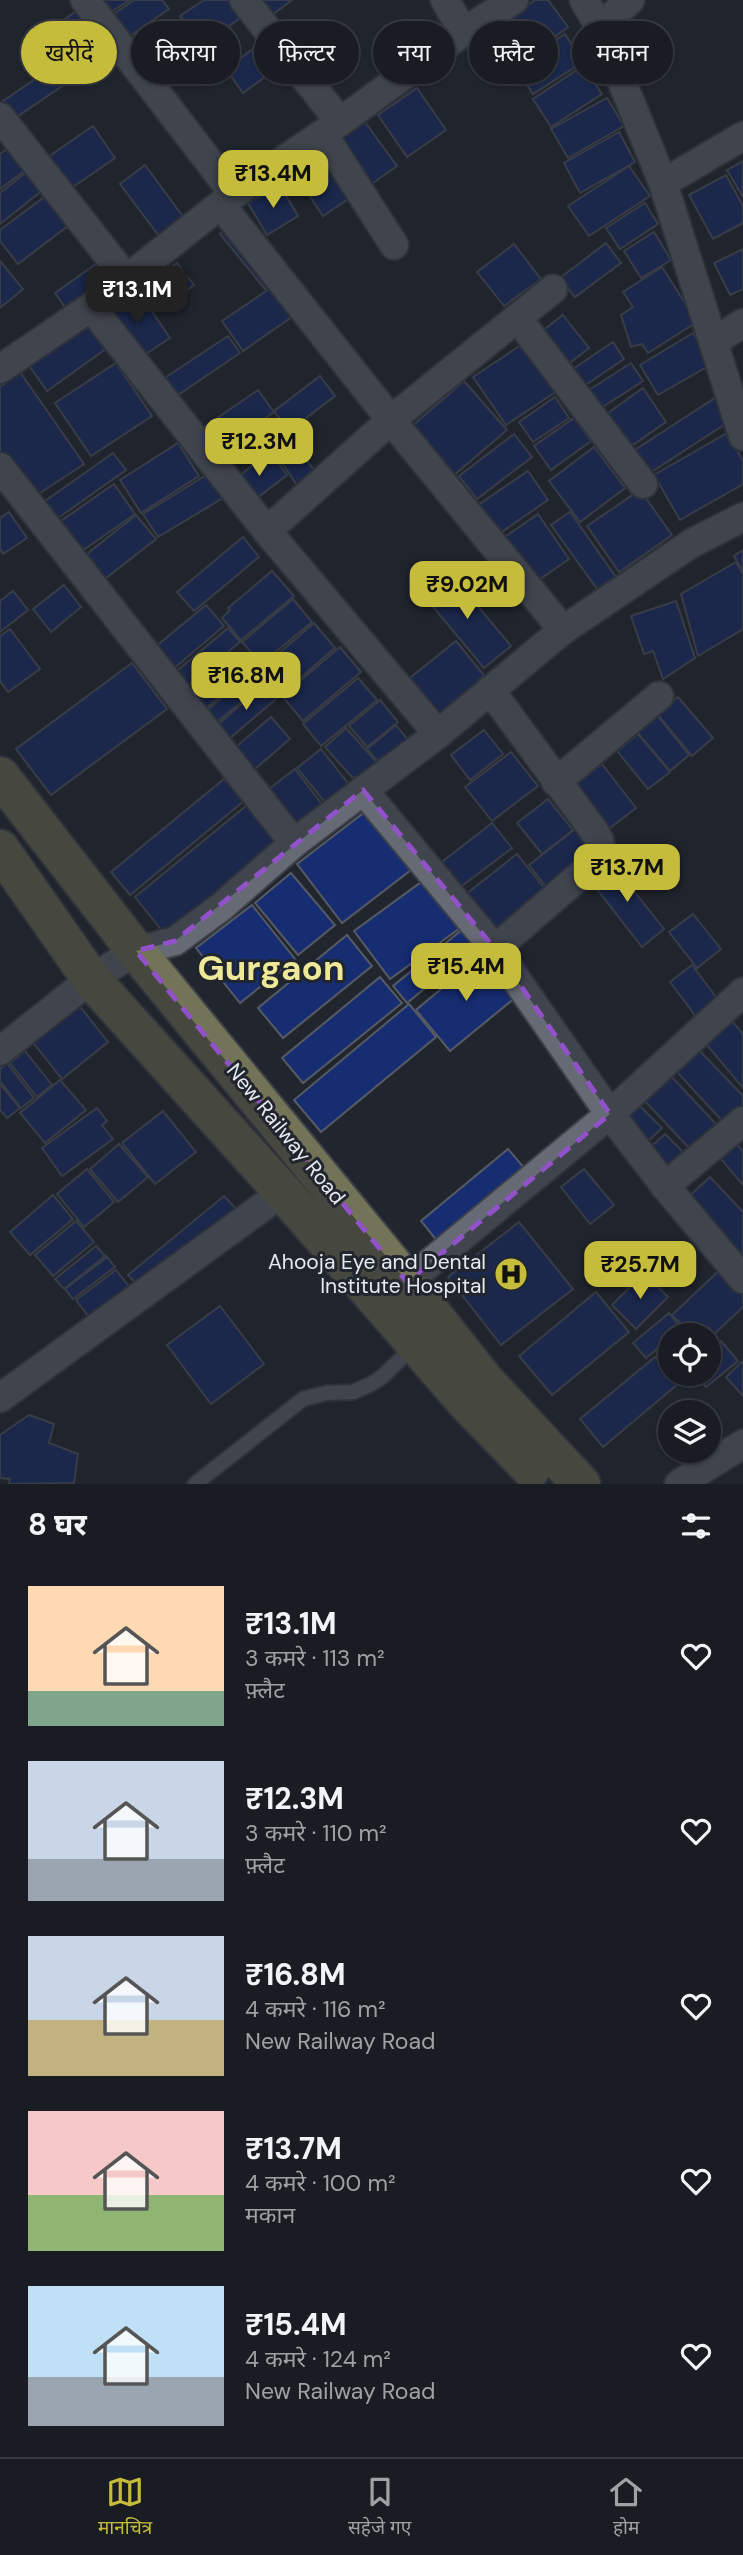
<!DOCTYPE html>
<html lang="hi">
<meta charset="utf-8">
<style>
body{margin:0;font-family:"DM Sans","Noto Sans Devanagari",sans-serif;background:#26292f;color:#f1f3f6;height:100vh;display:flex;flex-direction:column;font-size:26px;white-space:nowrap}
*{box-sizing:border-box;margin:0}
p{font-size:23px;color:#9fa1a5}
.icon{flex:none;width:38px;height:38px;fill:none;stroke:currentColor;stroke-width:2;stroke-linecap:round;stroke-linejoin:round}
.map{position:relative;height:1484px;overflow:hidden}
.drawer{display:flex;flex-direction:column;background:#191c22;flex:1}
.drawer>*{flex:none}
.banner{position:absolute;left:21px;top:21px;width:702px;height:63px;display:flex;gap:14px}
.tools{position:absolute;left:658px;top:1323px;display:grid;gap:14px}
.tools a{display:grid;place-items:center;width:63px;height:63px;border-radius:50%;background:#191c22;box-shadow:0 2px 5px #0004,0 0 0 2px #373a40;font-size:35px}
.price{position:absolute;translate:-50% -60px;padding:0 16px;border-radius:14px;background:#c6bc3c;color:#111;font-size:23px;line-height:46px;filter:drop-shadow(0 2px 4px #0008)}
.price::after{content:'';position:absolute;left:50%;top:42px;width:21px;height:16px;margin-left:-10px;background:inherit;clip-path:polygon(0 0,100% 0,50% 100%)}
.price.on{background:#222;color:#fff}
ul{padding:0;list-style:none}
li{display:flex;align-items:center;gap:21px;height:175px;padding:0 28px}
li span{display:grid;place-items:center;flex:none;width:196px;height:140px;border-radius:0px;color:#555}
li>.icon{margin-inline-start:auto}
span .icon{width:84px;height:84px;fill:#fffc;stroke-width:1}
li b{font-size:30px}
h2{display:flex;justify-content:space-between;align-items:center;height:84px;padding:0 28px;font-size:30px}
.tag{padding:0 24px;border-radius:32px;background:#191c22;box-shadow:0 2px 5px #0004,0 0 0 2px #373a40;font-size:24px;line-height:63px}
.tag.on{background:#c6bc3c;color:#111}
.tab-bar{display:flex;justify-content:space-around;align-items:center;height:98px;border-top:2px solid #373a40;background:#191c22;font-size:19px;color:#9fa1a5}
.tab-bar a{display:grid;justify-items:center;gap:4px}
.tab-bar .on{color:#c6bc3c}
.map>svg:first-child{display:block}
</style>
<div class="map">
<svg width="743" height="1484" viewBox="0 0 743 1484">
<rect width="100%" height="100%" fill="#21252d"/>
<g fill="#162d72" stroke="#565a64" stroke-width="2">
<path d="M103,0H130L111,12Z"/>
<path d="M134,0H162L169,9L124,40L108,18Z"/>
<path d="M204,0H229L241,18L200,45L180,16Z"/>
<path d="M260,0H292L272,15Z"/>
<path d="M535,0H548L568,27L523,60L499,26Z"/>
<path d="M85,5L103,30L69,53L51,29Z"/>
<path d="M101,32L118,54L86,80L69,57Z"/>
<path d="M565,34L583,62L533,94L515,66Z"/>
<path d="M262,42L280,66L243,93L226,69Z"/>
<path d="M62,61L74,78L15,118L3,101Z"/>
<path d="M583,66L602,94L551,127L533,99Z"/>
<path d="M417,88L446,130L407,157L378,115Z"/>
<path d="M607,98L624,126L568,158L551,129Z"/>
<path d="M365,122L397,166L363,190L331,146Z"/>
<path d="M93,126L115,158L70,189L48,157Z"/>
<path d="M619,132L635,162L580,193L564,163Z"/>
<path d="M11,146L27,169L0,189V154Z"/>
<path d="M321,155L350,198L323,216L294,172Z"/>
<path d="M743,161V197L727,170Z"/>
<path d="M145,165L187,222L162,240L120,184Z"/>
<path d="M629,166L650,196L589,236L568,206Z"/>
<path d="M29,170L44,189L0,224V193Z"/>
<path d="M726,175L743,206V223L713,239L689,195Z"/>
<path d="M279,184L298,216L267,235L248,203Z"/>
<path d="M55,189L77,219L18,264L0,241V230Z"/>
<path d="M645,203L658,224L620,249L606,228Z"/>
<path d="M233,223L278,278L265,289L220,234Z"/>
<path d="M654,232L671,260L641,278L624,251Z"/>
<path d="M606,243L621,263L575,297L560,278Z"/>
<path d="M514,244L541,279L504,306L477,272Z"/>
<path d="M743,249V289L730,295L714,263Z"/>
<path d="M103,259L118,279L70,314L55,293Z"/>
<path d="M0,261L23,289L0,308Z"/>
<path d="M177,263L194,285L160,311L143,288Z"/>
<path d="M662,267L697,322L648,353L642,344L631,347L621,315L633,307L623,292Z"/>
<path d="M278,283L299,312L243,351L222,321Z"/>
<path d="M139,292L170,338L135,361L104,315Z"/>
<path d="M563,315L589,348L563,368L537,335Z"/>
<path d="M87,321L107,348L47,391L28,364Z"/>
<path d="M693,333L712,364L658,395L640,365Z"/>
<path d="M228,336L240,353L169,401L157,383Z"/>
<path d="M527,341L560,389L506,425L473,377Z"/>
<path d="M613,342L624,359L581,388L570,371Z"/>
<path d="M116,363L152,416L91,456L55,403Z"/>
<path d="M631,363L643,381L598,410L586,392Z"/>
<path d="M20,372L84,464L31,499L0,455V387Z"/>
<path d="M320,376L335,396L289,431L274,411Z"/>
<path d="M464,381L507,430L453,476L411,427Z"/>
<path d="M643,388L666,422L627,449L604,416Z"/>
<path d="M258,390L274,412L216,453L200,430Z"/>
<path d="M555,397L569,418L533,442L519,422Z"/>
<path d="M715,398L730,421L645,476L630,453Z"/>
<path d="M574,418L591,441L551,470L534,446Z"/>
<path d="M727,433L743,461V484L680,520L654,475Z"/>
<path d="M514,434L532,457L477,499L459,476Z"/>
<path d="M291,436L319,478L301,491L272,448Z"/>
<path d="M178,443L199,476L141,513L120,480Z"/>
<path d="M594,447L625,488L580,522L549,481Z"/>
<path d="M270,452L287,475L248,505L231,482Z"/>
<path d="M113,453L126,470L51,523L38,506Z"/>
<path d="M528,471L548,500L493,538L472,509Z"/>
<path d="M208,474L223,498L158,537L143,514Z"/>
<path d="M114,484L135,514L79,553L58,523Z"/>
<path d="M640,490L672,535L619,572L587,526Z"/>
<path d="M9,512L27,538L3,554L0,549V518Z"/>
<path d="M570,512L616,577L597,589L551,525Z"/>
<path d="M538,514L569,559L533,584L502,539Z"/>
<path d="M136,515L156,539L101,582L82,558Z"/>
<path d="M243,537L259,557L194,611L177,592Z"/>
<path d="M743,550V572L734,556Z"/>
<path d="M736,562L743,574V629L698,656L681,594Z"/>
<path d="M272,571L294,596L241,640L222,618L230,610L228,608Z"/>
<path d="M451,574L511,646L484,668L424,596Z"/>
<path d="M64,585L81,607L51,632L33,609Z"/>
<path d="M13,591L28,610L0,632V601Z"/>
<path d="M293,599L312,622L261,664L242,642Z"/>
<path d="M676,601L695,658L663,679L653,651L644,654L631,616Z"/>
<path d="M206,605L224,626L172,670L154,648Z"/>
<path d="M314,623L335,648L284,692L263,667Z"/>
<path d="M228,628L240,642L183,690L171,676Z"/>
<path d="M10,629L40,669L8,692L0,681V636Z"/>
<path d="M456,641L487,679L430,724L400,686Z"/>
<path d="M340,647L361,672L303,721L282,696Z"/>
<path d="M245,653L256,666L197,716L186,702Z"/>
<path d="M132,663L167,709L51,795L16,749Z"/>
<path d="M257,668L267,680L209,729L199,717Z"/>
<path d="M358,678L377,700L321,746L303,724Z"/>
<path d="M270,680L282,694L223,744L211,730Z"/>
<path d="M678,697L713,738L692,756L657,714Z"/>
<path d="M380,700L398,722L367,747L349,726Z"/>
<path d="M657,715L689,755L670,771L637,732Z"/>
<path d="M271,717L290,739L249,774L230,752Z"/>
<path d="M396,725L412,745L384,768L367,749Z"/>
<path d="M346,728L381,767L360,786L325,747Z"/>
<path d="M484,730L503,754L470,780L451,755Z"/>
<path d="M638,734L670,772L648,789L617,751Z"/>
<path d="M321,749L351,787L328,806L297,768Z"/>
<path d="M511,752L538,786L492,821L465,787Z"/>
<path d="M602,764L636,808L605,832L571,788Z"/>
<path d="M295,769L327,811L297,834L265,792Z"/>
<path d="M224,779L244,801L130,895L111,872Z"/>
<path d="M548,799L573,830L542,854L517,823Z"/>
<path d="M252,801L284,841L167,937L135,897Z"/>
<path d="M366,811L411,870L342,923L297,864Z"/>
<path d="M492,823L512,848L458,889L438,865Z"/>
<path d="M578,827L599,853L550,892L529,865Z"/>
<path d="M517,854L548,893L495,934L465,895Z"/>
<path d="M611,862L664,929L642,947L589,879Z"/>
<path d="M291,873L335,925L298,955L255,903Z"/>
<path d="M424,880L460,928L390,979L354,931Z"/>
<path d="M252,905L295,959L240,1003L196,948Z"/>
<path d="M693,914L721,949L697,968L669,932Z"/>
<path d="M463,929L476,946L407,1003L393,986Z"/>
<path d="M347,935L372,966L283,1038L258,1008Z"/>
<path d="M482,955L516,997L450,1051L416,1010Z"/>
<path d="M692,965L722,1005L700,1022L670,982Z"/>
<path d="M380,977L402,1003L303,1083L282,1058Z"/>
<path d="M78,1004L108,1042L62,1079L31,1040Z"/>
<path d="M409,1004L436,1037L321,1132L294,1100Z"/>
<path d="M733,1022L743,1034V1088L706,1044Z"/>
<path d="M25,1051L52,1085L37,1097L10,1063Z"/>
<path d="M700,1051L743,1096V1107L725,1124L677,1072Z"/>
<path d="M7,1063L34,1098L21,1108L0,1081V1069Z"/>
<path d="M670,1075L717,1125L690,1149L644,1100Z"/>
<path d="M60,1080L86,1110L45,1143L20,1113Z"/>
<path d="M0,1084L20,1108L7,1118L0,1110Z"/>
<path d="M634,1100L662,1128L642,1147L614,1119Z"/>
<path d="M97,1108L107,1121L102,1125L113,1139L62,1176L42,1148Z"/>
<path d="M163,1111L196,1152L155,1184L122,1143Z"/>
<path d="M665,1134L685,1154L663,1174L644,1153Z"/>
<path d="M732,1138L743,1152V1185L715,1152Z"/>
<path d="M119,1144L148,1177L118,1202L90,1169Z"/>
<path d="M508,1149L526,1170L438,1242L421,1221Z"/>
<path d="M87,1169L114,1202L84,1227L57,1194Z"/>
<path d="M584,1169L614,1205L590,1224L561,1187Z"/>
<path d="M710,1177L743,1212V1261L686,1199Z"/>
<path d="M53,1195L73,1219L30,1255L10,1232Z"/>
<path d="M224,1196L239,1212L142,1290L128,1275Z"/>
<path d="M76,1221L94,1242L53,1276L35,1255Z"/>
<path d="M519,1222L573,1289L501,1345L448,1277Z"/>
<path d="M96,1246L105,1256L64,1289L55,1279Z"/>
<path d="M107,1257L115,1267L73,1299L65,1289Z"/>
<path d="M725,1265L743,1284V1307L709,1339V1335H692L672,1315Z"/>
<path d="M116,1270L135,1294L95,1325L76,1300Z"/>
<path d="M644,1273L668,1297L636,1329L612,1305Z"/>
<path d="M596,1292L629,1332L552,1395L519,1356Z"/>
<path d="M220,1306L264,1364L211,1404L167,1345Z"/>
<path d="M669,1313L682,1329L670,1335V1338L646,1358L633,1343Z"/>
<path d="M721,1341L738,1361L706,1387L695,1374H709V1351Z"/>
<path d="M655,1357L678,1384L603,1447L580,1419Z"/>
<path d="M743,1361V1396L726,1377Z"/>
<path d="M29,1415L54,1424L49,1443L78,1454L74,1483L9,1484L10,1479L0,1478V1435Z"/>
</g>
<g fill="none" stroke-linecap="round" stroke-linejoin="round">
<defs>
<path id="lane" d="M195,1484L303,1399L326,1393L353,1392L371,1384L382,1377L415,1345"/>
<g id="street">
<path d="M85,0L234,194"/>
<path d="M244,0L340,122"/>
<path d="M445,0L463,32"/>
<path d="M584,0L600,27L663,183L743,436"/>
<path d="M600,27L630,0"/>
<path d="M0,117L126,278"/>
<path d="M323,134L394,245"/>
<path d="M663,183L743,136"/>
<path d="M221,205L391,420L563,630"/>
<path d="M91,307L267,531L438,734"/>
<path d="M518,319L643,484"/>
<path d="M715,341L743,323"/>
<path d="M0,369L91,307L234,194L340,122L463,32L514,0"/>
<path d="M0,467L294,843"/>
<path d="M267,531L391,420L553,289"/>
<path d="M490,690L594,831L599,840L601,851L584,872L495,949"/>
<path d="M556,782L659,696"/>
<path d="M363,790L495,949L610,1114L665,1186L743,1279"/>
<path d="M0,1051L91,979L136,951L175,941L221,907L294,843L438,734L563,630L692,543L743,517"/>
<path d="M665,1186L743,1121"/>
<path d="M407,1282L610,1114L743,992"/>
<path d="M0,1398L283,1192"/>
<path d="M679,1484L743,1444"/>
</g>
<g id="secondary">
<path d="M0,776L136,951L407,1282L485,1381L581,1484"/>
<path d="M0,849L91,979L283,1192L465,1401L531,1469"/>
</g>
</defs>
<use href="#lane" stroke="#3f4349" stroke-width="18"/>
<use href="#street" stroke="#3f4349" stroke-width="32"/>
<use href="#secondary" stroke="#3f4349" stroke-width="42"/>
<use href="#lane" stroke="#666a74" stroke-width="14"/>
<use href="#street" stroke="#666a74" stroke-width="28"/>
<use href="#secondary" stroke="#737358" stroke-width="38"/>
</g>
<path d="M0 0H743V1484H0ZM363,790L495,949L610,1114L407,1282L136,951L175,941Z" fill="#21252d" fill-opacity=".55" fill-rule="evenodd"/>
<path fill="none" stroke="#9152c9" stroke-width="5" stroke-dasharray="14 9" stroke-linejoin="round" d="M363,790L495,949L610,1114L407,1282L136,951L175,941Z"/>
<defs>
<symbol id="hospital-disc" viewBox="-11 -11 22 22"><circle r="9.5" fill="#c6bc3c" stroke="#21252d"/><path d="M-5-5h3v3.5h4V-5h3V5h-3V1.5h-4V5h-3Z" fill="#111"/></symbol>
</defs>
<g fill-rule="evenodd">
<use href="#hospital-disc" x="492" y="1255" width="38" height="38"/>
</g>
<g text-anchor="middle" stroke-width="6" stroke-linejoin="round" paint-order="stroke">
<g font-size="21" fill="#e7eaef" stroke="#21252d">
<text transform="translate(286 1134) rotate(51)" y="7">New Railway Road</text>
</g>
<g font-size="21" fill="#e7eaef" stroke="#21252d" text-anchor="end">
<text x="486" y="1269">Ahooja Eye and Dental<tspan x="486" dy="24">Institute Hospital</tspan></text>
</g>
<g font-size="35" font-weight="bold" fill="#eee899" stroke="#21252d">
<text x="271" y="980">Gurgaon</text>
</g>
</g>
</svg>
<div class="tools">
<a><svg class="icon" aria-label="locate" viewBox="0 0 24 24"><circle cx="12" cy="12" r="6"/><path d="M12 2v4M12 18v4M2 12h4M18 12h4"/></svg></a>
<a><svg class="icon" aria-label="layers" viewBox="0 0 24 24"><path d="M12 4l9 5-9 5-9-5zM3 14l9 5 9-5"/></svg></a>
</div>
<b class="price" style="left:273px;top:210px">₹13.4M</b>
<b class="price on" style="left:137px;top:326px">₹13.1M</b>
<b class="price" style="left:259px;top:478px">₹12.3M</b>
<b class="price" style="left:467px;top:621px">₹9.02M</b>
<b class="price" style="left:246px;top:712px">₹16.8M</b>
<b class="price" style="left:627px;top:904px">₹13.7M</b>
<b class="price" style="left:466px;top:1003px">₹15.4M</b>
<b class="price" style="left:640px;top:1301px">₹25.7M</b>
<div class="banner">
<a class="tag on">खरीदें</a>
<a class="tag">किराया</a>
<a class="tag">फ़िल्टर</a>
<a class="tag">नया</a>
<a class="tag">फ़्लैट</a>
<a class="tag">मकान</a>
</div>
</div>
<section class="drawer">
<h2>8 घर<svg class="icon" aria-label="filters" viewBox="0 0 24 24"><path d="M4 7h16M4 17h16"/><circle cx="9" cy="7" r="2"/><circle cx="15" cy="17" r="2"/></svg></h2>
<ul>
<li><span style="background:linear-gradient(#ffd9b3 75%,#7fa58c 0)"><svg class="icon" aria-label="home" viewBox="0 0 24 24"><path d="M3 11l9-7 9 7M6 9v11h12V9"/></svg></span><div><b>₹13.1M</b><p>3 कमरे · 113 m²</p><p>फ़्लैट</p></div><svg class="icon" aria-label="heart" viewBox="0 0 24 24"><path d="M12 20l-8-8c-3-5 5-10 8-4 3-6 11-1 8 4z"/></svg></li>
<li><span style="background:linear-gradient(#c9d6e8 70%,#9aa5b1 0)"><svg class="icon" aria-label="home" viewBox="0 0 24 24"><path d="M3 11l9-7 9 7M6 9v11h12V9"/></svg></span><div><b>₹12.3M</b><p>3 कमरे · 110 m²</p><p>फ़्लैट</p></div><svg class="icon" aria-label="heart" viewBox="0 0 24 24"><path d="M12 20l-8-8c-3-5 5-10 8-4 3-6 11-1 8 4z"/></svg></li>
<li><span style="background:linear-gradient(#c9d6e8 60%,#c2b280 0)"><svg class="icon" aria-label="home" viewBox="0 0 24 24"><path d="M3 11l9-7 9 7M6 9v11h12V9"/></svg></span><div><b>₹16.8M</b><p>4 कमरे · 116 m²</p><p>New Railway Road</p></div><svg class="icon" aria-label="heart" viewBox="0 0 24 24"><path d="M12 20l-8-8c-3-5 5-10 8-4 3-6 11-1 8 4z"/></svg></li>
<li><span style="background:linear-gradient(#f6c9c9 60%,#8fb573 0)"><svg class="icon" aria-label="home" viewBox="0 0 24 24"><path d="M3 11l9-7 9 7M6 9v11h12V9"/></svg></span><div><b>₹13.7M</b><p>4 कमरे · 100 m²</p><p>मकान</p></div><svg class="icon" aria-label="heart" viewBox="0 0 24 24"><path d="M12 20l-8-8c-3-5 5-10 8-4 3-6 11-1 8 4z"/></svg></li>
<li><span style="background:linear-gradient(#bfe0f5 65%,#9aa5b1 0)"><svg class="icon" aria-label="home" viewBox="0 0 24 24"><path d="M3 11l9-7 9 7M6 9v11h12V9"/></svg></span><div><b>₹15.4M</b><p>4 कमरे · 124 m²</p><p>New Railway Road</p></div><svg class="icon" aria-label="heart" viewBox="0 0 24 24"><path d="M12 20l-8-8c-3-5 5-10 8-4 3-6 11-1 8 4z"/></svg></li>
</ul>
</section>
<nav class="tab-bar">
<a class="on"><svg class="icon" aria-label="map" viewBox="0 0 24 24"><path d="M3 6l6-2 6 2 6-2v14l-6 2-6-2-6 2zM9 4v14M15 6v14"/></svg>मानचित्र</a>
<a><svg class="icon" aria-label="saved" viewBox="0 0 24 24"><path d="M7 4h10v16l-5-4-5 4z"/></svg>सहेजे गए</a>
<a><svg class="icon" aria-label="home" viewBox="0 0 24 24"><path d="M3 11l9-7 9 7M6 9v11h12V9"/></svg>होम</a>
</nav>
